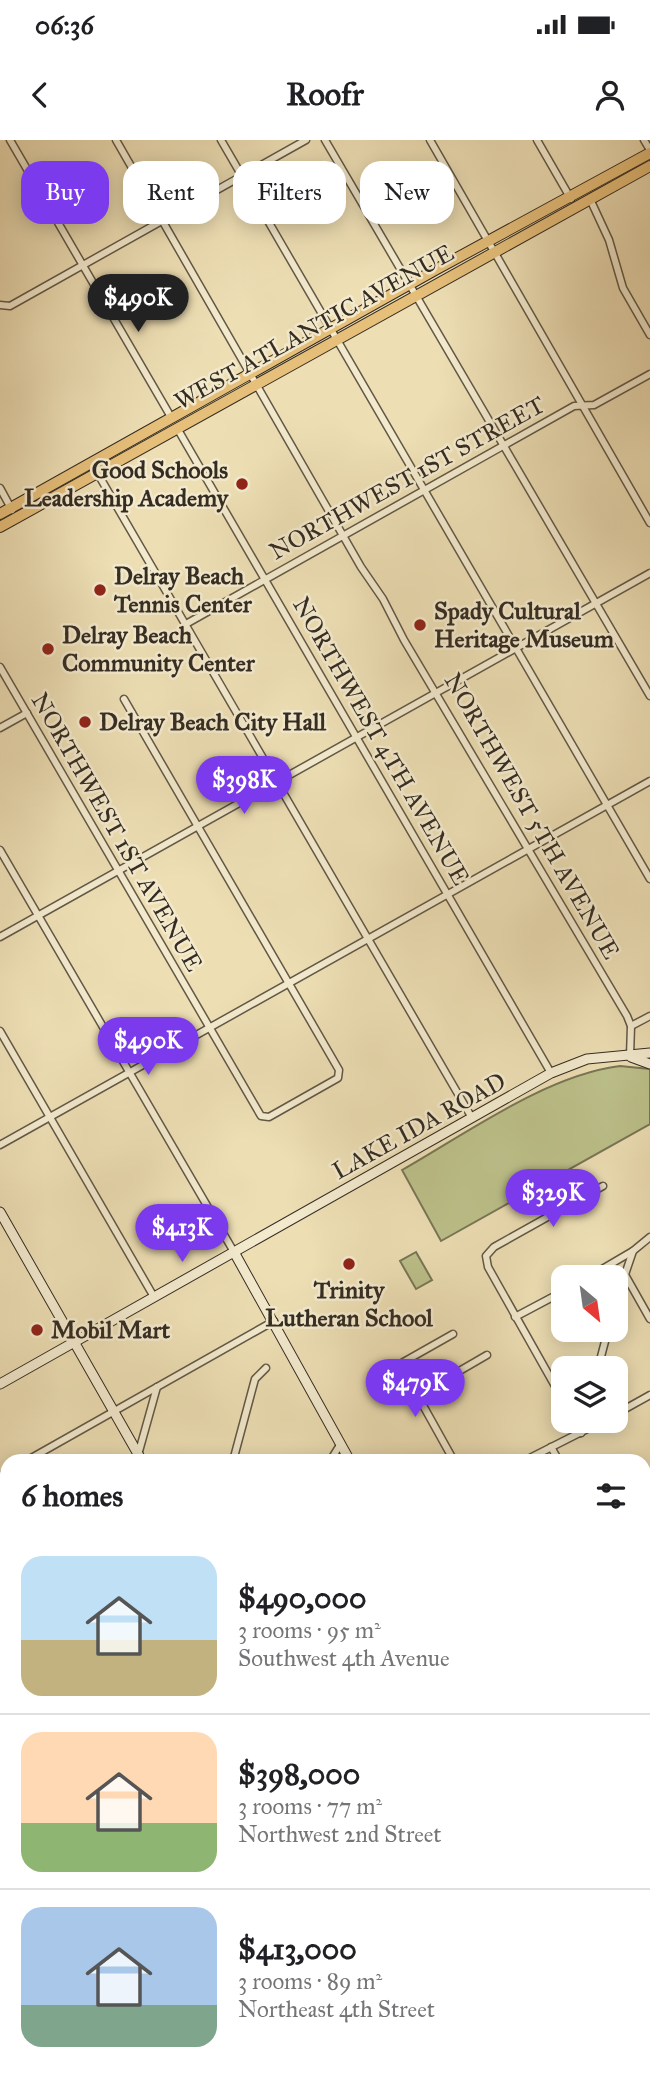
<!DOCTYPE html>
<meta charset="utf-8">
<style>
body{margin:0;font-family:"IM FELL Great Primer",serif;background:#f2f2f2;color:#202124;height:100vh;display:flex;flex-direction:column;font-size:26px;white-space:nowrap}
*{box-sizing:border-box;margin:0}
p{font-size:23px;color:#757577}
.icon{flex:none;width:38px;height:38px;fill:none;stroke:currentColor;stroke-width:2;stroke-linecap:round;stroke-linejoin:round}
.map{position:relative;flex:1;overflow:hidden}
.drawer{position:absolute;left:0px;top:1314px;width:651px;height:625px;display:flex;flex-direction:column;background:#fff;border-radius:21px 21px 0 0;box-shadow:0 4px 18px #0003}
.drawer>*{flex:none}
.guide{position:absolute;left:21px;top:21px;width:609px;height:63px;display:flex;gap:14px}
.needle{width:46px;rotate:151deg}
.controls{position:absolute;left:551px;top:1125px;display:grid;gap:14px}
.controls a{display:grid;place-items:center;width:77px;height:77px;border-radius:14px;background:#fff;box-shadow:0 4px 18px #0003;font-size:35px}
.price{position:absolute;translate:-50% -60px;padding:0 16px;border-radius:24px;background:#7c3aed;color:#fff;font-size:23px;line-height:46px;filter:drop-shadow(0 2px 4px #0008)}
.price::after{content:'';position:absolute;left:50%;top:42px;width:21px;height:16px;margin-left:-10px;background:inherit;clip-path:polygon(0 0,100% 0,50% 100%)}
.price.current{background:#222;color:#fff}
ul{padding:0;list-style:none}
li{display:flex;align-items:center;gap:21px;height:175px;padding:0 21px}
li+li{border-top:2px solid #e0e0e0}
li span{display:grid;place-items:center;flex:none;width:196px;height:140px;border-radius:21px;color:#555}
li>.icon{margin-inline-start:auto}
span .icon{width:84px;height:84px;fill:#fffc;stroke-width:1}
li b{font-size:30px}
h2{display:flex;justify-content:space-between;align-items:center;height:84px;padding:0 21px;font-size:30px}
.pill{padding:0 24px;border-radius:21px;background:#fff;box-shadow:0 4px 18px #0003;font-size:24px;line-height:63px}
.pill.current{background:#7c3aed;color:#fff}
.status{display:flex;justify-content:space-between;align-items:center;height:49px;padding:0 35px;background:#fff;direction:ltr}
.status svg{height:19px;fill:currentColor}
header{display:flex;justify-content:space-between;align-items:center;height:91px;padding:0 21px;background:#fff;font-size:32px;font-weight:700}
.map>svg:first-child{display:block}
</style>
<div class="status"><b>06:36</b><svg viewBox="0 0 49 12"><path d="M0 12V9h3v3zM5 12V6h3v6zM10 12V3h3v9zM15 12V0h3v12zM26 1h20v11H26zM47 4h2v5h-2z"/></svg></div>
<header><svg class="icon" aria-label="back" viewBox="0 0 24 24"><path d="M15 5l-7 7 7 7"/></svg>Roofr<svg class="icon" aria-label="person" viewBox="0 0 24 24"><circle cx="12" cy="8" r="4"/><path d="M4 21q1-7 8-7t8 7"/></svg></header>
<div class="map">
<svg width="650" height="1938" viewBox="0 0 650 1938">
<rect width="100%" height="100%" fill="#eddeb4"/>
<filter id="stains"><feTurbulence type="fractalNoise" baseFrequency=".00286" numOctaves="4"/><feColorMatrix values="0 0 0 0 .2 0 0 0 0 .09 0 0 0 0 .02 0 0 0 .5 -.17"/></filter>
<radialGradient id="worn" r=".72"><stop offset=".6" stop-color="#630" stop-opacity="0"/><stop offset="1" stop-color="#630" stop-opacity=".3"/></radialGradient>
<g fill="#bcc08a" stroke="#787656" stroke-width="2">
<path d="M620,926L650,929V984L441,1101L402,1030C467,993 547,935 620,926Z"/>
<path d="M416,1112L432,1140L416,1149L400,1121Z"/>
</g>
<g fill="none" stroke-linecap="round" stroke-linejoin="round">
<defs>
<g id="street">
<path d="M10,0L171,277"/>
<path d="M116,0L361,427L383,459L404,500L627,876L631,886L630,916"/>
<path d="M221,0L650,739"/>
<path d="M325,0L650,556"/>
<path d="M430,0L650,383"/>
<path d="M537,0L571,59"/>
<path d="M644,0L650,10"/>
<path d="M590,59L609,100L623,148L650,195"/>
<path d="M0,165L10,166L306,0"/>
<path d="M177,288L551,933"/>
<path d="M91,322L472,978"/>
<path d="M0,348L12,370"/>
<path d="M186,484L574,266L594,265L650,234"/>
<path d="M0,527L261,976L269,977L338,938L339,930L124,559"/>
<path d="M0,588L27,573"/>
<path d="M0,710L234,1112"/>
<path d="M0,797L650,433"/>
<path d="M631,886L650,876"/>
<path d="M0,891L154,1157"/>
<path d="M0,1005L650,641"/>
<path d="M624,1133L650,1179"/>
<path d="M587,1138L633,1111"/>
<path d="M616,1161L633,1111L650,1097"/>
<path d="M515,1177L564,1151"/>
<path d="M453,1194L400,1224L454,1321"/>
<path d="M598,1228L608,1190"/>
<path d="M418,1255L487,1215"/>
<path d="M564,1262L488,1127L486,1116L494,1107L603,1046"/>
<path d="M616,1274L650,1255"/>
<path d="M575,1281L581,1293"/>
<path d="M581,1293L584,1281"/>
<path d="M551,1307L559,1321"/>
<path d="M138,1315L157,1247"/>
<path d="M26,1321L274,1181"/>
<path d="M233,1321L255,1239L266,1228"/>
<path d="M330,1321L340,1305"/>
<path d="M524,1321L603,1281"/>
<path d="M0,1336L7,1332"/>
<path d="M644,1352L650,1349"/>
<path d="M0,1384L7,1402"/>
<path d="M644,1473L650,1484"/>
<path d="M644,1510L650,1507"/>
<path d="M644,1720L650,1717"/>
<path d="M644,1850L650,1861"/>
<path d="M644,1926L650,1923"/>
<path d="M172,1932L175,1938"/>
<path d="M257,1938L268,1932"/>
<path d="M433,1938L444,1932"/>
<path d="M623,1938L633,1932"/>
</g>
<g id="secondary">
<path d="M631,917L650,924"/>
<path d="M0,1072L142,1321"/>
<path d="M234,1112L350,1321"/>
<path d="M0,1244L551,933L587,919L650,913"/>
<path d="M130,1932L132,1938"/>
<path d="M454,1932L457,1938"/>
</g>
<g id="primary">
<path d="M0,374L435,130L650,13"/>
<path d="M0,387L650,26"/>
<path d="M0,1619L7,1633"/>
<path d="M0,1797L7,1810"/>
<path d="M70,1932L72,1938"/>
<path d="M99,1932L100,1938"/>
</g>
</defs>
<use href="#street" stroke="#625846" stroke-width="9"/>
<use href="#secondary" stroke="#342c22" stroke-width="11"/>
<use href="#primary" stroke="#342c22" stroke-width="12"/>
<use href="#street" stroke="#f3eace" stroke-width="6"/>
<use href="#secondary" stroke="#f3eace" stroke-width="9"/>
<use href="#primary" stroke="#e6bf7a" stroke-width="10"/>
<defs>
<g id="rail">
<path d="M0,1538L7,1556"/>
<path d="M154,1932L156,1938"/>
</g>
</defs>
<use href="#rail" stroke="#342c22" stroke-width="4.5"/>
<use href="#rail" stroke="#f3eace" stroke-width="2" stroke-dasharray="5" stroke-linecap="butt"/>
</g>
<g fill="#8f2418" stroke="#f3eace" stroke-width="2.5">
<circle cx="242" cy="344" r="7"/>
<circle cx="100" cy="450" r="7"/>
<circle cx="420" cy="485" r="7"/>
<circle cx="48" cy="509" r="7"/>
<circle cx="85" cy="582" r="7"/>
<circle cx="349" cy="1124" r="7"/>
<circle cx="37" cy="1190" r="7"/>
</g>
<g text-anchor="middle" stroke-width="5" stroke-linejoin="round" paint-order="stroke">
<g font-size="24" fill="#342c22" stroke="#f3eace">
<text transform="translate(314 187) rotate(-29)" y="8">WEST ATLANTIC AVENUE</text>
<text transform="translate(407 338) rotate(-29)" y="8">NORTHWEST 1ST STREET</text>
<text transform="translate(381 601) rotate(60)" y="8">NORTHWEST 4TH AVENUE</text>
<text transform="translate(532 676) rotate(60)" y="8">NORTHWEST 5TH AVENUE</text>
<text transform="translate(117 692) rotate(60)" y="8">NORTHWEST 1ST AVENUE</text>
<text transform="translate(419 986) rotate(-29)" y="8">LAKE IDA ROAD</text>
</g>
<g font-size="24" font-weight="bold" fill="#342c22" stroke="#f3eace" text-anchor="start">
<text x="228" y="338" text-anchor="end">Good Schools<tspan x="228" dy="28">Leadership Academy</tspan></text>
<text x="114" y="444">Delray Beach<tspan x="114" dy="28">Tennis Center</tspan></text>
<text x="434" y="479">Spady Cultural<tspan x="434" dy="28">Heritage Museum</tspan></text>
<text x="62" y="503">Delray Beach<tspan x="62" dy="28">Community Center</tspan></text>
<text x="99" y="590">Delray Beach City Hall</text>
<text x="349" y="1158" text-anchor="middle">Trinity<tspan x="349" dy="28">Lutheran School</tspan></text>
<text x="51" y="1198">Mobil Mart</text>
</g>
</g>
<rect width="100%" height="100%" filter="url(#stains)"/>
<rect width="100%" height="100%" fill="url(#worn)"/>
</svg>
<div class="controls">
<a><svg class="needle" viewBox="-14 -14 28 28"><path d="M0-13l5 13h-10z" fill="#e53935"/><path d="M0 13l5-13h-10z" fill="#757577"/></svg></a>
<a><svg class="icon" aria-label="layers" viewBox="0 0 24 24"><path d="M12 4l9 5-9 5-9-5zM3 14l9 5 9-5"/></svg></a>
</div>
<b class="price current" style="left:138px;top:194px">$490K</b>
<b class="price" style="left:244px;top:676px">$398K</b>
<b class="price" style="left:148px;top:937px">$490K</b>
<b class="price" style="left:553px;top:1089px">$329K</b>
<b class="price" style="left:182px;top:1124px">$413K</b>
<b class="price" style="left:415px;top:1279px">$479K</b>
<div class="guide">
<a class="pill current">Buy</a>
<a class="pill">Rent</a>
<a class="pill">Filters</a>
<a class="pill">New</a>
</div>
<section class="drawer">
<h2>6 homes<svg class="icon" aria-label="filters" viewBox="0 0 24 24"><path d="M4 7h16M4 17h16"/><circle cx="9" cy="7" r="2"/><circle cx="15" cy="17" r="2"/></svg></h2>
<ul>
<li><span style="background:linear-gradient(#bfe0f5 60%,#c2b280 0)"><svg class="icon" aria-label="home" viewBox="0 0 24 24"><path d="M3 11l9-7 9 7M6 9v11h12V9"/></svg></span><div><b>$490,000</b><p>3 rooms · 95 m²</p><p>Southwest 4th Avenue</p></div></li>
<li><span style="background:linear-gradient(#ffd9b3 65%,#8fb573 0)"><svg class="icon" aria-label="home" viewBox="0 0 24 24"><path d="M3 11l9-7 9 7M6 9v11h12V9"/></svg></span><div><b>$398,000</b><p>3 rooms · 77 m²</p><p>Northwest 2nd Street</p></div></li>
<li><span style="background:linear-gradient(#a9c7e8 70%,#7fa58c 0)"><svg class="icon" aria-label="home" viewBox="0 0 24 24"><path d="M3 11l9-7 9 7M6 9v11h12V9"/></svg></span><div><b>$413,000</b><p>3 rooms · 89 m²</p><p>Northeast 4th Street</p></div></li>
</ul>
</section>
</div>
